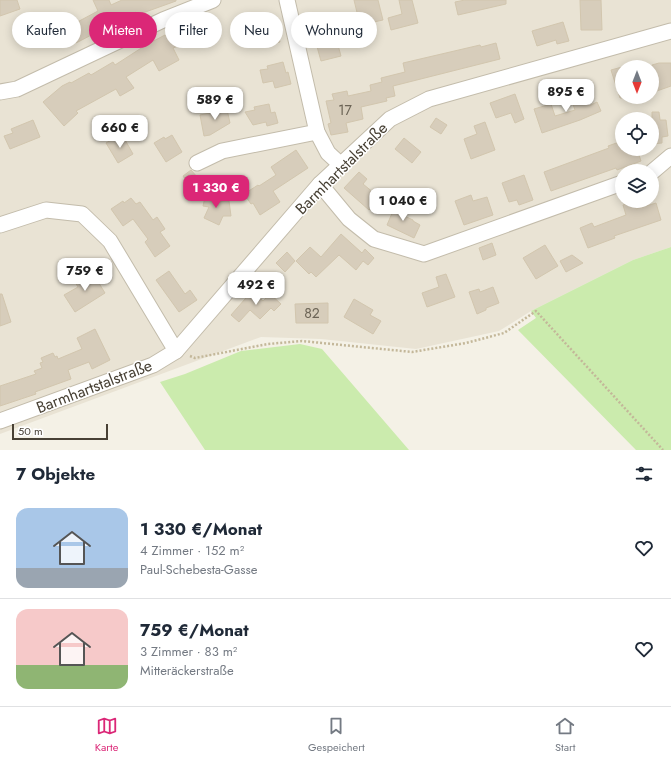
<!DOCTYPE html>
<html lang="de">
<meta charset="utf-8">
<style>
body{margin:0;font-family:Jost,sans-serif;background:#f6f6f7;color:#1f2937;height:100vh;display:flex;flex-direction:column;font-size:15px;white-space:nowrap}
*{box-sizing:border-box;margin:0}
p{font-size:13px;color:#747a83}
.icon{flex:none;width:22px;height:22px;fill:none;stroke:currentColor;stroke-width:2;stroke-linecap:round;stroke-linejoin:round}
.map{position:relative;height:450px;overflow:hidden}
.sheet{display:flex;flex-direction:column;background:#fff;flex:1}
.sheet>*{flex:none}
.banner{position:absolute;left:12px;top:12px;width:400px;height:36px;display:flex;gap:8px}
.needle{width:26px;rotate:180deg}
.buttons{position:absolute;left:615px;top:60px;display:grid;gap:8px}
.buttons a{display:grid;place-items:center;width:44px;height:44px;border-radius:50%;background:#fff;box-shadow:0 2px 10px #0003;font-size:20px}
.scale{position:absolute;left:12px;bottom:10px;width:96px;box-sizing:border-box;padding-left:4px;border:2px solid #484135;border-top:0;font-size:11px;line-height:14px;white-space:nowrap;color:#484135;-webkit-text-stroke:3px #fff;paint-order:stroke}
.price{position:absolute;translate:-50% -34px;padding:0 9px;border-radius:8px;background:#fff;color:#222;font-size:13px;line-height:26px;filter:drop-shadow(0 1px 2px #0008)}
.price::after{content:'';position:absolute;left:50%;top:24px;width:12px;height:9px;margin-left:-6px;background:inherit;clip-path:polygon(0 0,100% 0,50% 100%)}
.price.selected{background:#db2777;color:#fff}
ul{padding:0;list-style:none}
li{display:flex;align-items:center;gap:12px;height:100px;padding:0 16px}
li+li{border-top:1px solid #e0e1e3}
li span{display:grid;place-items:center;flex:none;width:112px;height:80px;border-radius:12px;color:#555}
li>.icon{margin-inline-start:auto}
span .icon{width:48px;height:48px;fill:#fffc;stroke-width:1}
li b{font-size:17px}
h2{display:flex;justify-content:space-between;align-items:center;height:48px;padding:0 16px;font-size:17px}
.tag{padding:0 14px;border-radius:18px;background:#fff;box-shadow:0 2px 10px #0003;font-size:14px;line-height:36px}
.tag.selected{background:#db2777;color:#fff}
.tab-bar{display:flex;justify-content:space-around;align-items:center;height:56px;border-top:1px solid #e0e1e3;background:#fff;font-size:11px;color:#747a83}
.tab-bar a{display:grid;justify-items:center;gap:2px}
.tab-bar .selected{color:#db2777}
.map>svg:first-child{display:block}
</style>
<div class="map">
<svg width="671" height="450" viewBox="0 0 671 450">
<rect width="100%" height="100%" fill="#f4f1e6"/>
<path fill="#e9e3d4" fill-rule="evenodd" d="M0,0H671V247L633,260L531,311L499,331L416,349L321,339L261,337L0,434ZM622,67H652V97H622ZM622,119H652V149H622ZM622,171H652V201H622Z"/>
<g fill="#cbebad">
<path d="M671,247V450H636L518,330L536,318L531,311L633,260Z"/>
<path d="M300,344L322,349L409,450H205L160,382L185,374L241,351Z"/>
</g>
<g fill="#d7cdbb" stroke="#d2c6ae">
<path d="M0,0H17L20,9L0,16Z"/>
<path d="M93,0H109L111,5L122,0H176V1L137,15L136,12L96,30L97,32L76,43L68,27L98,11Z"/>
<path d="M354,0H378L383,20L360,25Z"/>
<path d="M399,0H412L418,23L391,30L388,18L402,14Z"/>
<path d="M465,0H506V4L458,15L455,2Z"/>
<path d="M580,0H601L602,30H581Z"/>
<path d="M331,20L341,56L321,61L311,25Z"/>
<path d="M563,22L569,41L557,44L556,40L537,46L532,31Z"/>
<path d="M197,23L202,37L173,48L179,60L159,71L153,60L126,77L134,88L120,96L116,89L76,111L78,113L64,126L43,102L62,86L70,82L71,83L89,73L91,75L113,62L115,65L146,45L165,35L166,36Z"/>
<path d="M276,25L280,42L260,47L256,30Z"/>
<path d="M496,43L500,59L393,86L395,96L386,98L387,101L361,107L363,119L346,123L348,132L331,135L328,124L331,123L326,101L334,100L332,94L347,91L348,96L371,91L370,85L382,82L381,78L405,72L403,63L480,45L481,47Z"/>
<path d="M283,62L286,73L288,72L291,84L275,88L273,81L263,83L260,70L268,69L267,66Z"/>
<path d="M659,63H671V86L654,92L652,86V65Z"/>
<path d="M622,67V98H620L611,70Z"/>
<path d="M582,88L589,106L597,102L601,111L580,120L542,133L534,109L551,104L555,116L575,110L569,93Z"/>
<path d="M515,94L524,119L515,123L511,113L496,118L490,103Z"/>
<path d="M269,104L271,113L275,112L278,123L267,126L266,122L253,125L245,112L255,110L254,107Z"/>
<path d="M226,105L230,123L210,135L204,136L200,115L215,112V108Z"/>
<path d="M652,112H659L660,120H666L668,136L662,137V143L652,144Z"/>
<path d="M436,118L447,125L441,134L430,127Z"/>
<path d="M33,120L40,137L10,149L4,136L13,133L11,129Z"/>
<path d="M485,122L495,150L471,159L464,139L477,134L474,126Z"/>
<path d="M172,135L182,152L166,162L154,143L164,137L165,139Z"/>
<path d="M118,136L120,140L124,138L133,154L118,163L106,143Z"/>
<path d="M404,138L421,152L412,163L395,149Z"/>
<path d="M622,141V149H637L641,161L617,170L616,168L551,191L544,172L609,148L608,146Z"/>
<path d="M296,150L308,168L273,191L280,202L260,215L253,203L251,204L244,194L258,185L259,186L276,175L271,167Z"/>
<path d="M191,170L198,178L189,185L183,176Z"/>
<path d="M359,172L367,179L363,184L380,198L369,210L344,188Z"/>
<path d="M524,175L533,200L519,205L517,200L509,202L502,183Z"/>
<path d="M206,193L217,196L216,202L229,201L231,216H223L219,225L204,218L209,207L203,206Z"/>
<path d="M471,195L473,201L487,197L493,215L464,225L455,201Z"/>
<path d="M131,198L136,204L140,202L153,220L157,217L165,229L160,232L170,246L155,257L145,242L148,239L133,219L123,226L111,209L123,201L124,203Z"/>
<path d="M634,201L636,209L656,203L661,220L614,236L615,238L588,248L580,228L592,223L594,227L626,215L623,205Z"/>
<path d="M396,204L405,208L402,215L413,220V221L420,225L414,238L387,225Z"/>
<path d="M341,234L362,253L365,249L374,258L368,265L363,261L356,270L339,255L316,277L311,272L309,274L296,261L310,247L321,257Z"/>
<path d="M492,243L496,255L483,260L479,248Z"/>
<path d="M545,245L558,266L536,279L523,258Z"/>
<path d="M287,252L295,261L285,272L276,263Z"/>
<path d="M572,255L583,263L566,272L560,261Z"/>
<path d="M169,271L185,294L190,290L197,300L179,312L156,280Z"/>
<path d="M92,272L105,293L75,312L64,295L78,287L75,282Z"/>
<path d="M446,274L455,297L427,307L422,293L439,287L436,277Z"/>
<path d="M493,287L499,303L486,308V310L477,314L469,292L479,289L480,292Z"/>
<path d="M252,291L263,301L270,294L281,304L274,311L271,308L260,319L250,310L239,322L231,315Z"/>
<path d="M0,294H2L11,322L0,326Z"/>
<path d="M354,299L373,310L370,315L381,321L373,334L344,317Z"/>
<path d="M328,303V323H296L295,304Z"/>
<path d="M95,329L110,360L92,369L89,362L68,370L71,379L35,392L36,394L0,406V386L36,374L34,371L42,368L40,363L43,362L41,358L53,353L55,357L57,356L58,359L82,349L77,338Z"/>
</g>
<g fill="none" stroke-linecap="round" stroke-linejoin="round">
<defs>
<g id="street">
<path d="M287,0L317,132L328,153L341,165"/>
<path d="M0,92L17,89L163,20L213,0"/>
<path d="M197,163L222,151L317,132"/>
<path d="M652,172L671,156"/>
<path d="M320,184L349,219L374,239L424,254L622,183"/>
<path d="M0,225L46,210L82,214L110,241L176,351"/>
<path d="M0,421L153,365L176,351L320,184L390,119L429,99L671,31"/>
</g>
</defs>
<use href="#street" stroke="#c3bcab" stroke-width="17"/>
<path stroke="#c3b799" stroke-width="2.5" stroke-dasharray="2 2" stroke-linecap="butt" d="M190,356L195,358L268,344L302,341L412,352L466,343L504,333L536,311L663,450"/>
<use href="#street" stroke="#fff" stroke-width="15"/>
</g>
<g text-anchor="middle" stroke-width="3" stroke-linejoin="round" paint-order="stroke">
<g font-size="14" fill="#6c6456">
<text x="345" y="115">17</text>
<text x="312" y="318">82</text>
</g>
<g font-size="16" fill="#484135" stroke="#fff">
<text transform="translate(341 168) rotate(-45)" y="6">Barmhartstalstraße</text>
<text transform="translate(94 386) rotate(-21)" y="6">Barmhartstalstraße</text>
</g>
</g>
</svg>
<div class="buttons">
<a><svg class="needle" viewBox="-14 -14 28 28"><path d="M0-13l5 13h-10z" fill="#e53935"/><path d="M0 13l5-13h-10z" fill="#747a83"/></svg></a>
<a><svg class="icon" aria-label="locate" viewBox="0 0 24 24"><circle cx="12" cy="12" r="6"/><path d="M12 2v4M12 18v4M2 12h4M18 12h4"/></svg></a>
<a><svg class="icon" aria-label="layers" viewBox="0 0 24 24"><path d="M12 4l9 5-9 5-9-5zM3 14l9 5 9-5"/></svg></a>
</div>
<div class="scale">50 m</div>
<b class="price" style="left:566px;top:113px">895 €</b>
<b class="price" style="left:215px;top:121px">589 €</b>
<b class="price" style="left:120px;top:149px">660 €</b>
<b class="price selected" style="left:216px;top:209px">1 330 €</b>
<b class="price" style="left:403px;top:222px">1 040 €</b>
<b class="price" style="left:85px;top:292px">759 €</b>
<b class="price" style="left:256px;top:306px">492 €</b>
<div class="banner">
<a class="tag">Kaufen</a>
<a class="tag selected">Mieten</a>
<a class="tag">Filter</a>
<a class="tag">Neu</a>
<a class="tag">Wohnung</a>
</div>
</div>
<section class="sheet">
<h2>7 Objekte<svg class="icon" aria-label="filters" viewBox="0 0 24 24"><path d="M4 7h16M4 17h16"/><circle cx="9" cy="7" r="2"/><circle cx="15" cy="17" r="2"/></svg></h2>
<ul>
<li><span style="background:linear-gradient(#a9c7e8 75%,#9aa5b1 0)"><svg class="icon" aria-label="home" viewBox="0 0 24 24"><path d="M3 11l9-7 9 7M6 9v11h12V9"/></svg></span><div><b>1 330 €/Monat</b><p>4 Zimmer · 152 m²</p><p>Paul-Schebesta-Gasse</p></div><svg class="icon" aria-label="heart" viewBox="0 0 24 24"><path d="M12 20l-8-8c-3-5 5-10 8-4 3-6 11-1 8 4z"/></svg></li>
<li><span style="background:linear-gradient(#f6c9c9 70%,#8fb573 0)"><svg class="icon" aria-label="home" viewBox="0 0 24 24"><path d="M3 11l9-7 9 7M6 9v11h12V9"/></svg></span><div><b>759 €/Monat</b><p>3 Zimmer · 83 m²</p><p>Mitteräckerstraße</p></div><svg class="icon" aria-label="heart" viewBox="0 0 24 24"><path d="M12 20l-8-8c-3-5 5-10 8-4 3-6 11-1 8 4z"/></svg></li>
</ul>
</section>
<nav class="tab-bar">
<a class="selected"><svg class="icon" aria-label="map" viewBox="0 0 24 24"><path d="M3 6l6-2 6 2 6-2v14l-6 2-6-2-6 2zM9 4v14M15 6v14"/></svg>Karte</a>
<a><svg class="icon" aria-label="saved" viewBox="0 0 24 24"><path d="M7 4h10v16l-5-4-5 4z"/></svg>Gespeichert</a>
<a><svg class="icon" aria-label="home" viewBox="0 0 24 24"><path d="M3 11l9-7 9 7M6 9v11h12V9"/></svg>Start</a>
</nav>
